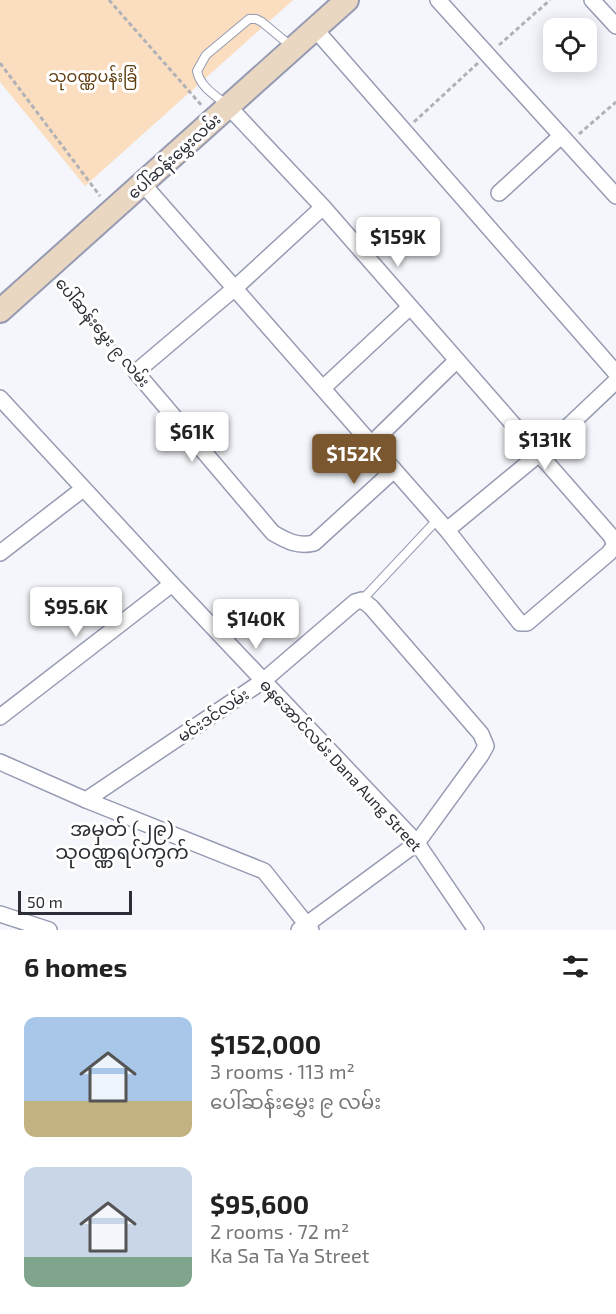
<!DOCTYPE html>
<meta charset="utf-8">
<style>
body{margin:0;font-family:"Exo 2","Noto Sans Myanmar",sans-serif;background:#f2f2f2;color:#222;height:100vh;display:flex;flex-direction:column;font-size:22px;white-space:nowrap}
*{box-sizing:border-box;margin:0}
p{font-size:20px;color:#767676}
.icon{flex:none;width:33px;height:33px;fill:none;stroke:currentColor;stroke-width:2;stroke-linecap:round;stroke-linejoin:round}
.map{position:relative;height:930px;overflow:hidden}
.drawer{display:flex;flex-direction:column;background:#fff;flex:1}
.drawer>*{flex:none}
.fabs{position:absolute;left:543px;top:18px;display:grid;gap:12px}
.fabs a{display:grid;place-items:center;width:54px;height:54px;border-radius:12px;background:#fff;box-shadow:0 3px 15px #0003;font-size:30px}
.scale{position:absolute;left:18px;bottom:15px;width:114px;box-sizing:border-box;padding-left:6px;border:3px solid #2c2e37;border-top:0;font-size:16px;line-height:21px;white-space:nowrap;color:#2c2e37;-webkit-text-stroke:4px #fff;paint-order:stroke}
.price{position:absolute;translate:-50% -51px;padding:0 14px;border-radius:6px;background:#fff;color:#222;font-size:20px;line-height:39px;filter:drop-shadow(0 2px 3px #0008)}
.price::after{content:'';position:absolute;left:50%;top:36px;width:18px;height:14px;margin-left:-9px;background:inherit;clip-path:polygon(0 0,100% 0,50% 100%)}
.price.current{background:#7a572f;color:#fff}
ul{padding:0;list-style:none}
li{display:flex;align-items:center;gap:18px;height:150px;padding:0 24px}
li span{display:grid;place-items:center;flex:none;width:168px;height:120px;border-radius:12px;color:#555}
li>.icon{margin-inline-start:auto}
span .icon{width:72px;height:72px;fill:#fffc;stroke-width:1}
li b{font-size:26px}
h2{display:flex;justify-content:space-between;align-items:center;height:72px;padding:0 24px;font-size:26px}
.map>svg:first-child{display:block}
</style>
<div class="map">
<svg width="616" height="930" viewBox="0 0 616 930">
<rect width="100%" height="100%" fill="#f4f6fb"/>
<path fill="#fbdec0" d="M0,0H293L85,186L0,82Z"/>
<g fill="none" stroke-linecap="round" stroke-linejoin="round">
<defs>
<g id="service">
<path d="M227,105C216,96 200,87 197,71L206,55L249,19H256L262,22L292,47"/>
<path d="M362,600L437,520"/>
</g>
<g id="minor">
<path d="M438,0L616,196"/>
<path d="M592,0L616,26"/>
<path d="M315,29L616,373"/>
<path d="M143,184L447,530L520,623H527L609,553L615,545L611,536L323,207L229,107"/>
<path d="M499,193L561,136"/>
<path d="M323,207L235,288L136,372L273,533C287,541 298,547 314,543L394,470"/>
<path d="M323,388L410,307"/>
<path d="M0,398L172,584L417,843L476,930"/>
<path d="M371,444L457,360"/>
<path d="M447,530L539,454L616,381"/>
<path d="M0,553L83,489"/>
<path d="M0,717L172,584"/>
<path d="M0,762L86,800L264,871L311,930"/>
<path d="M86,800L263,681L355,602L362,600L371,607L481,734L486,746L481,755L417,843L299,930"/>
<path d="M0,914L49,930"/>
</g>
<path id="secondary" d="M0,311L347,0"/>
</defs>
<use href="#service" stroke="#969bb3" stroke-width="10"/>
<use href="#minor" stroke="#969bb3" stroke-width="18"/>
<use href="#secondary" stroke="#969bb3" stroke-width="26"/>
<g stroke="#b0b2b8" stroke-width="3" stroke-dasharray="4.5 3" stroke-linecap="butt">
<path d="M109,0L203,107"/>
<path d="M499,45L550,0"/>
<path d="M0,63L100,196"/>
<path d="M414,122L478,63"/>
<path d="M579,134L616,102"/>
<path d="M60,280L127,360"/>
</g>
<use href="#service" stroke="#fff" stroke-width="8"/>
<use href="#minor" stroke="#fff" stroke-width="15"/>
<use href="#secondary" stroke="#e9d7c1" stroke-width="22"/>
</g>
<g text-anchor="middle" stroke-width="6" stroke-linejoin="round" paint-order="stroke">
<g font-size="16" fill="#603d0f" stroke="#fff">
<text x="93" y="82">သုဝဏ္ဏပန်းခြံ</text>
</g>
<g font-size="16" fill="#2c2e37" stroke="#fff">
<text transform="translate(174 156) rotate(-42)" y="6">ပေါ်ဆန်းမွှေးလမ်း</text>
<text transform="translate(103 332) rotate(50)" y="6">ပေါ်ဆန်းမွှေး ၉ လမ်း</text>
<text transform="translate(213 715) rotate(-34)" y="6">မင်းဒင်လမ်း</text>
<text transform="translate(341 765) rotate(47)" y="6">ဓနအောင်လမ်း Dana Aung Street</text>
</g>
<g font-size="20" fill="#2c2e37" stroke="#fff">
<text x="122" y="836">အမှတ် (၂၉)<tspan x="122" dy="23">သုဝဏ္ဏရပ်ကွက်</tspan></text>
</g>
</g>
</svg>
<div class="fabs">
<a><svg class="icon" aria-label="locate" viewBox="0 0 24 24"><circle cx="12" cy="12" r="6"/><path d="M12 2v4M12 18v4M2 12h4M18 12h4"/></svg></a>
</div>
<div class="scale">50 m</div>
<b class="price" style="left:398px;top:268px">$159K</b>
<b class="price" style="left:192px;top:463px">$61K</b>
<b class="price" style="left:545px;top:471px">$131K</b>
<b class="price current" style="left:354px;top:485px">$152K</b>
<b class="price" style="left:76px;top:638px">$95.6K</b>
<b class="price" style="left:256px;top:650px">$140K</b>
</div>
<section class="drawer">
<h2>6 homes<svg class="icon" aria-label="filters" viewBox="0 0 24 24"><path d="M4 7h16M4 17h16"/><circle cx="9" cy="7" r="2"/><circle cx="15" cy="17" r="2"/></svg></h2>
<ul>
<li><span style="background:linear-gradient(#a9c7e8 70%,#c2b280 0)"><svg class="icon" aria-label="home" viewBox="0 0 24 24"><path d="M3 11l9-7 9 7M6 9v11h12V9"/></svg></span><div><b>$152,000</b><p>3 rooms · 113 m²</p><p>ပေါ်ဆန်းမွှေး ၉ လမ်း</p></div></li>
<li><span style="background:linear-gradient(#c9d6e8 75%,#7fa58c 0)"><svg class="icon" aria-label="home" viewBox="0 0 24 24"><path d="M3 11l9-7 9 7M6 9v11h12V9"/></svg></span><div><b>$95,600</b><p>2 rooms · 72 m²</p><p>Ka Sa Ta Ya Street</p></div></li>
</ul>
</section>
